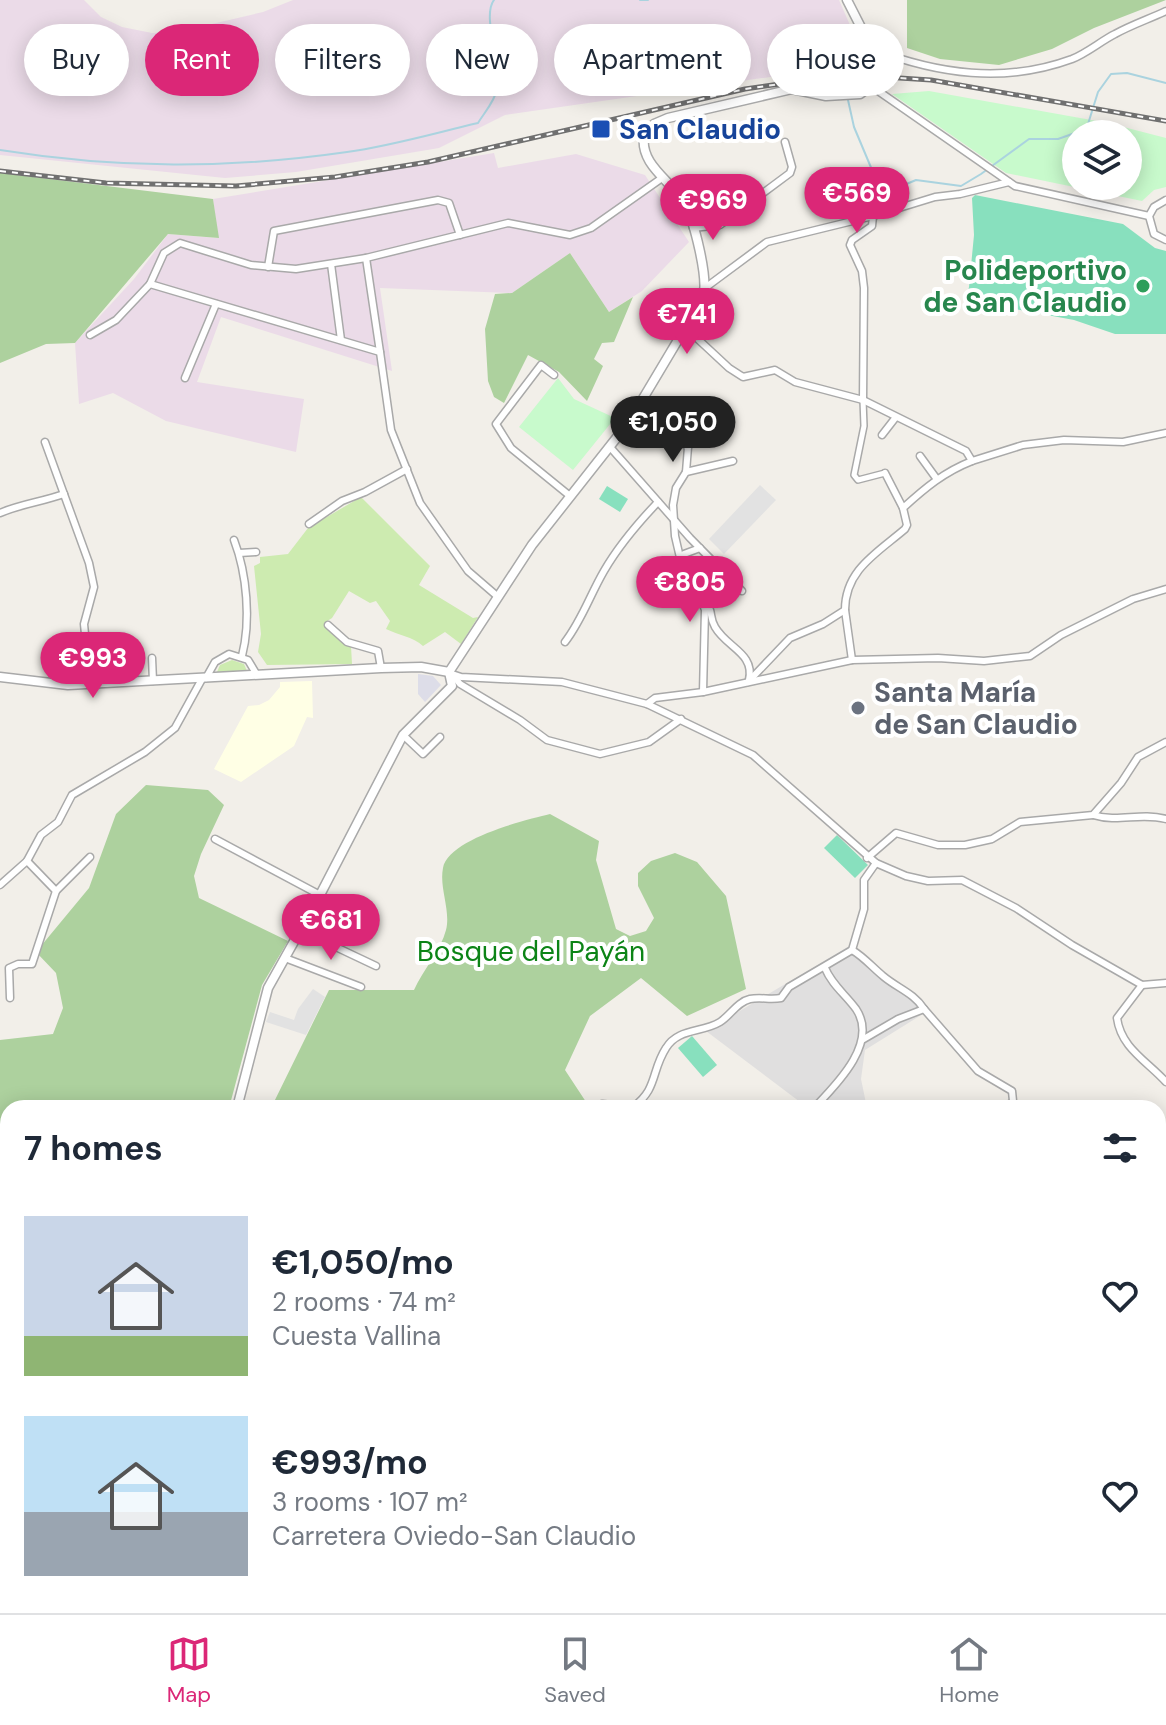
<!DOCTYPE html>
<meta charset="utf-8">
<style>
body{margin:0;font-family:"DM Sans",sans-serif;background:#f2f2f3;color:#1f2937;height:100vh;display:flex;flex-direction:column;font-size:30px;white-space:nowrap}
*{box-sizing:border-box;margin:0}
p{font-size:26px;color:#747a83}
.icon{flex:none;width:44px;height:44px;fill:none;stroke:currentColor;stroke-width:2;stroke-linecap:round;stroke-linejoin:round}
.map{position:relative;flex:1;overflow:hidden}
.sheet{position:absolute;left:0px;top:1100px;width:1166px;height:514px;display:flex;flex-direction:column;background:#fff;border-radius:24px 24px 0 0;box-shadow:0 4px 20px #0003}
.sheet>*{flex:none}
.banner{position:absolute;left:24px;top:24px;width:1118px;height:72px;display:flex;gap:16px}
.fabs{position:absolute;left:1062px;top:120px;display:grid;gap:16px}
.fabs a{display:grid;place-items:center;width:80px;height:80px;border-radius:50%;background:#fff;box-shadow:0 4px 20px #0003;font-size:40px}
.price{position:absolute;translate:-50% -68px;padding:0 18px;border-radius:28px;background:#db2777;color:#fff;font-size:26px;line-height:52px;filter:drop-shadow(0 2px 4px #0008)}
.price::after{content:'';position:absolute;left:50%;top:48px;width:24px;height:18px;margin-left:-12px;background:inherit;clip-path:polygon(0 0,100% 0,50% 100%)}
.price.active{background:#222;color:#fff}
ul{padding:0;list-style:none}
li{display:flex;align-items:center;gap:24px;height:200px;padding:0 24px}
li span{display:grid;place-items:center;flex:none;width:224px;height:160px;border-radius:0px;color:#555}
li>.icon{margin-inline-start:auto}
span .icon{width:96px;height:96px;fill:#fffc;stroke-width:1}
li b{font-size:34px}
h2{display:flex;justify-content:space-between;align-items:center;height:96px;padding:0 24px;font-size:34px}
.tag{padding:0 28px;border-radius:36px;background:#fff;box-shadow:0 4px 20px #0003;font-size:28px;line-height:72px}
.tag.active{background:#db2777;color:#fff}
.tabs{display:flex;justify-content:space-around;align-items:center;height:112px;border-top:2px solid #e0e1e3;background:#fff;font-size:22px;color:#747a83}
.tabs a{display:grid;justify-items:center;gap:4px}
.tabs .active{color:#db2777}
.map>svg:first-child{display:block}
</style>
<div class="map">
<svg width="1166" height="1613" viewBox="0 0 1166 1613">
<rect width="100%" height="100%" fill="#f2efe9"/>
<path fill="#e0dfdf" d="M851,945L926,1012L865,1050L861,1079L867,1108H808L706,1031Z"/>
<g fill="#ebdbe8">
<path d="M0,0H84L101,17L122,27L152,33L184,31L212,24L263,12L293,0H839L867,64L846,71L770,77L505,115L439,148L296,172L225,178L0,155Z"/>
<path d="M494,153L498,168L576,154L645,175L689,242L642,291L609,312L570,253L512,293L380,288L392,371L221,317L197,382L304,399L296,452L166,421L113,393L79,404L75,343L134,279L168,234L218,238L213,199Z"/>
</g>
<path fill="#ffffe5" d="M312,681L313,718L307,717L294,746L241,782L214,769L248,706L259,705L269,700L280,687V682Z"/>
<g fill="#eef0d5">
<path d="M8,1583V1606H55L57,1613H0V1590Z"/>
<path d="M417,1606H855L862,1613H400Z"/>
</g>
<g fill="#cdebb0">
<path d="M361,497L430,566L419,585L473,618L478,617L461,644L445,632L423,646C414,637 398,635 386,629L390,621L376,601L370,603L349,591L332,618L324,623L341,642L351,646L352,664L267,665L258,652L261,634L254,566L260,563V557L288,554L308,528Z"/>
<path d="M232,660L244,664L247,671L217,672L220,665Z"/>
</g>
<g fill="#add19e">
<path d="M907,0H1166L1094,28L1052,49L999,65L940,59L907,48Z"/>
<path d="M0,173L213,199L219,238L168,234L75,343L46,344L0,363Z"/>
<path d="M570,253L609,312L633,297L614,342L602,343L594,359L603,366L587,401L559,372L528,355L504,403L494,397L488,381L485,329L495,294L512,293Z"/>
<path d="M146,785L208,790L224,805L201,854L194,876L199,898L288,941L262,985L229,1108H8V1383L0,1381V1040L53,1034L63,1008L56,973L36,952L89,888L116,814Z"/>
<path d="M550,814L599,841L596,860L616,929L630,936L646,931L654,918L638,886V873L651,861L675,853L697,862L726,896L746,989L687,1016L641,978L590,1016L565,1070L590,1108H290L273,1104L329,990H414C423,970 441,950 446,930C451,910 439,888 443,868C448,839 525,820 550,814Z"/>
<path d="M269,1606H332L325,1613H263Z"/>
</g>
<g fill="#c8facc" fill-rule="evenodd">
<path d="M929,91L1108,123L1166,138V187L1154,190L1142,201L1006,173L892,94ZM1128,134V186H1076V134Z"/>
<path d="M558,378L574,399L615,418L573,470L519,427Z"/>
</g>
<g fill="#88e0be">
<path d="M975,195L1123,224L1155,248L1166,251V334H1115L1074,320L966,300L969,287L974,235L972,198Z"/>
<path d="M607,486L628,499L620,512L599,499Z"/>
<path d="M837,835L868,865L855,878L824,848Z"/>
<path d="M692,1036L717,1065L703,1077L678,1048Z"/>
</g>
<g fill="#e2e2e2">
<path d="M760,485L776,500L724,554L709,539Z"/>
<path d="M313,989L325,997L306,1035L266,1022L270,1012L294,1020L298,1009Z"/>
</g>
<path fill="#dddde8" d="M418,674L433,676L441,685L425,702L418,694Z"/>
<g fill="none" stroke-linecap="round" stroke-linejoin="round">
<g stroke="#aad3df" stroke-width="2">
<path d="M640,0H648"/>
<path d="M846,84L847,93"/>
<path d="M848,100L854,127L875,177L897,188L916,180L961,186L981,174L1029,139H1058L1075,133L1088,124L1098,92L1111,74L1127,73L1166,83"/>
<path d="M0,150C118,169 229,169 347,152C391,146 435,133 478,123C484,113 495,101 497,89C503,65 481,17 494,0"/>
</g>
<defs>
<path id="pedestrian" d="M863,400L864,426L854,475L858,480L885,473"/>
<g id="minor">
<path d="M872,49C938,74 1004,84 1072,59C1087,53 1101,41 1115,34C1131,25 1149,19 1166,11"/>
<path d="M871,86L1015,186L1149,216"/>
<path d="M1166,200L1154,207L1149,216L1154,234L1166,240"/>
<path d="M693,228L720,225L790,173L792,167L785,142"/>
<path d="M366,258L380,352"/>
<path d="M331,264L341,340"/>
<path d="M268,267L274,231L438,200L449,203L460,235"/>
<path d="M705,288L767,242L873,216L935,197L960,194L1009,182"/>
<path d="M686,328L729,368L743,377L775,370L795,382L863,400L966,451L972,461C944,472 925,488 903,508L907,525L905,529C877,553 845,570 845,610L823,624L790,638L748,682"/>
<path d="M90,335L116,320L150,284"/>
<path d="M554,375L541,365L496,424L511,448L570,496"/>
<path d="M185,378L216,304"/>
<path d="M863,400L864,288L862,271L850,245L852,240L872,226L873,216"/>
<path d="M636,410L688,447L691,409L713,422"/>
<path d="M882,435L896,417"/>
<path d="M45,442L89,563L94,587L84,624L90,684"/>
<path d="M610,447L690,538L742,591"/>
<path d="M920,456L936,478"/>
<path d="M972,461L1023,445L1064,440L1123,442L1166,433"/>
<path d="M686,472L688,447"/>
<path d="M885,473L903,508"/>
<path d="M0,513C21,504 41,502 64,494"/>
<path d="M309,524L342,501L365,492L407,469"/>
<path d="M234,540C247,574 251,621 242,656"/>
<path d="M239,553L256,552"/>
<path d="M680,562L684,554L700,548"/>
<path d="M497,596L468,571L420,503L391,430L380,352L150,284L164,253L180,243L251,265L296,269L366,258L508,223L570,235L591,228L662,178"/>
<path d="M703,598C715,613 708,615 715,627C727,648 755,653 749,680"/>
<path d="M845,610L852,660"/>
<path d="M328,625L347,642L378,651L381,668"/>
<path d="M565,642C582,620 590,595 604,571C619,545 638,523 658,502"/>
<path d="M152,658L153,681"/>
<path d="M452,674L461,677L562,682L647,704L753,755L876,863L906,876L928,881L962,880L1016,908L1072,945L1142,985L1166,983"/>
<path d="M452,674L460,684L520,720L547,740L600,754L649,742L681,719"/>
<path d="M206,678L215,662L229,654L248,660L257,675"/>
<path d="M703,692L705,610L700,595L685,579L675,536L673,505L676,488L686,472L733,461"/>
<path d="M647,704L655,698L703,692L852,660L938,658L984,661L1030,656L1061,635L1133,599L1166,589"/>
<path d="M403,735L423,754L440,737"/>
<path d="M1093,815C1119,823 1139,812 1166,819"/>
<path d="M215,839L320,895"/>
<path d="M867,858L896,833L938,845H965L992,839L1020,822L1093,815L1121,783L1138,757L1166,742"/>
<path d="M0,885L27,861L41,835L58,822L72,795L145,752L175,728L202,679"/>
<path d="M56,891L90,857"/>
<path d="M300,930L376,966"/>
<path d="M852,950C864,957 872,967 883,976C897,988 914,993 924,1009L898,1019L862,1040"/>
<path d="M285,958L361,987"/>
<path d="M1142,985L1117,1018C1121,1048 1147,1061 1166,1082"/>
<path d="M10,998L9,968L18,964H32L56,891L27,861"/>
<path d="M924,1009L978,1071L1012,1091L1013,1101L1006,1108"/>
<path d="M602,1104L633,1107C658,1089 651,1071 666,1048C678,1028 702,1033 720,1022C731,1015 737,1002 750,999C760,997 771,1000 781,998L789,987L852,950L864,909V880L876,863"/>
<path d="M814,1108C836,1085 879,1043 856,1009C845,994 832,985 825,968"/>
<path d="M1158,1464L1166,1454"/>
<path d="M1158,1595L1166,1602"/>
<path d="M1037,1613L1040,1606"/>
</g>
<g id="tertiary">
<path d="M449,672L532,545L629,422L703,298C709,279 694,220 684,202C670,180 640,165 644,136L654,124L668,118L792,89L826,96L860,94L871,86L876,69L872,49L847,0"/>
<path d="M0,677L68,685L381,668L421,667L449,672"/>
<path d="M237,1108L268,988L320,895L403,735L452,686L449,672"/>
<path d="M0,1520L8,1531"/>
<path d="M60,1606L63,1613"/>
</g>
</defs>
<use href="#pedestrian" stroke="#a9a9a9" stroke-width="8"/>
<use href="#minor" stroke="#a9a9a9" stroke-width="9"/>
<use href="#tertiary" stroke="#a9a9a9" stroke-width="11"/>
<use href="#pedestrian" stroke="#fff" stroke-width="5"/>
<use href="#minor" stroke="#fff" stroke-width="6"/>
<use href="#tertiary" stroke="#fff" stroke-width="8"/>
<defs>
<path id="rail" d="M0,171L106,183L236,186L335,177L428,162L745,89L829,77L868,76L931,80L1166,121"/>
</defs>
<use href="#rail" stroke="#707070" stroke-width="5"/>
<use href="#rail" stroke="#fff" stroke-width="2" stroke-dasharray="6" stroke-linecap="butt"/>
</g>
<rect fill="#1a4fb4" stroke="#fff" stroke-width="3" x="591" y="119" width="20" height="20" rx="4"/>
<circle fill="#2e9e5b" stroke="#fff" stroke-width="3" cx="1143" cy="286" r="8"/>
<circle fill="#6b7280" stroke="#fff" stroke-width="3" cx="858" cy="708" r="8"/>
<g text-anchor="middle" stroke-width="8" stroke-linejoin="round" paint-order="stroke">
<g font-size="28" font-weight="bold" fill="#164399" stroke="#fff" text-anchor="start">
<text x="619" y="139">San Claudio</text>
</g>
<g font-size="28" font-weight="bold" fill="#27864d" stroke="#fff" text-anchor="end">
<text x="1127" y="280">Polideportivo<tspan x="1127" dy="32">de San Claudio</tspan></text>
</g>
<g font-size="28" font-weight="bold" fill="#5b616d" stroke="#fff" text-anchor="start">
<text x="874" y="702">Santa María<tspan x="874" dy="32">de San Claudio</tspan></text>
</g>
<g font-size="28" fill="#0c8416" stroke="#fff">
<text x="531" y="961">Bosque del Payán</text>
</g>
</g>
</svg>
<div class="fabs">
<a><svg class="icon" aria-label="layers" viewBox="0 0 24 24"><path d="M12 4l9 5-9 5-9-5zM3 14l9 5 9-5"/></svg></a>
</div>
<b class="price" style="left:857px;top:235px">€569</b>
<b class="price" style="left:713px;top:242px">€969</b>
<b class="price" style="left:687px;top:356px">€741</b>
<b class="price active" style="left:673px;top:464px">€1,050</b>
<b class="price" style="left:690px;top:624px">€805</b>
<b class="price" style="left:93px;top:700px">€993</b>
<b class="price" style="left:331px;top:962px">€681</b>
<div class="banner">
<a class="tag">Buy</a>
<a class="tag active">Rent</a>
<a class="tag">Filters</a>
<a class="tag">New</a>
<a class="tag">Apartment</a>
<a class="tag">House</a>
</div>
<section class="sheet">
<h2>7 homes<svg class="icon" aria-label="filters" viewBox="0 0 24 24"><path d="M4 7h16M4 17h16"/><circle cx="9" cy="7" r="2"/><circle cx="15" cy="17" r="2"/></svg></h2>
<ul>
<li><span style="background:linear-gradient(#c9d6e8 75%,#8fb573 0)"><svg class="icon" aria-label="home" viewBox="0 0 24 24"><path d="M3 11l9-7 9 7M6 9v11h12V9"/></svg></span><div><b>€1,050/mo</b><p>2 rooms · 74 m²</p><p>Cuesta Vallina</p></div><svg class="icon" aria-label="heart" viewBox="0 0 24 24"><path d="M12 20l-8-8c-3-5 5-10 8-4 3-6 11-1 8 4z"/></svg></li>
<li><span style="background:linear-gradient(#bfe0f5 60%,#9aa5b1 0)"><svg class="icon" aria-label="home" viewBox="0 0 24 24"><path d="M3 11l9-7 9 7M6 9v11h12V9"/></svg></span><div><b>€993/mo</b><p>3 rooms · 107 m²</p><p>Carretera Oviedo-San Claudio</p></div><svg class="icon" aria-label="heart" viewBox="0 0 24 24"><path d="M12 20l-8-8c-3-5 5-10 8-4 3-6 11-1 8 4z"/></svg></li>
</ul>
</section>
</div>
<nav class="tabs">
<a class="active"><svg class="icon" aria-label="map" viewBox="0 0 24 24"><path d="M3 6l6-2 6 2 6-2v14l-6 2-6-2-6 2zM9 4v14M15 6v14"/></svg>Map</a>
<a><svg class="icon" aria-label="saved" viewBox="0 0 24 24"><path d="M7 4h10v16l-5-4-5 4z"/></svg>Saved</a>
<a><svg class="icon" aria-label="home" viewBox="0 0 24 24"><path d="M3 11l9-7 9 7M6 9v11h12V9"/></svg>Home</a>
</nav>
